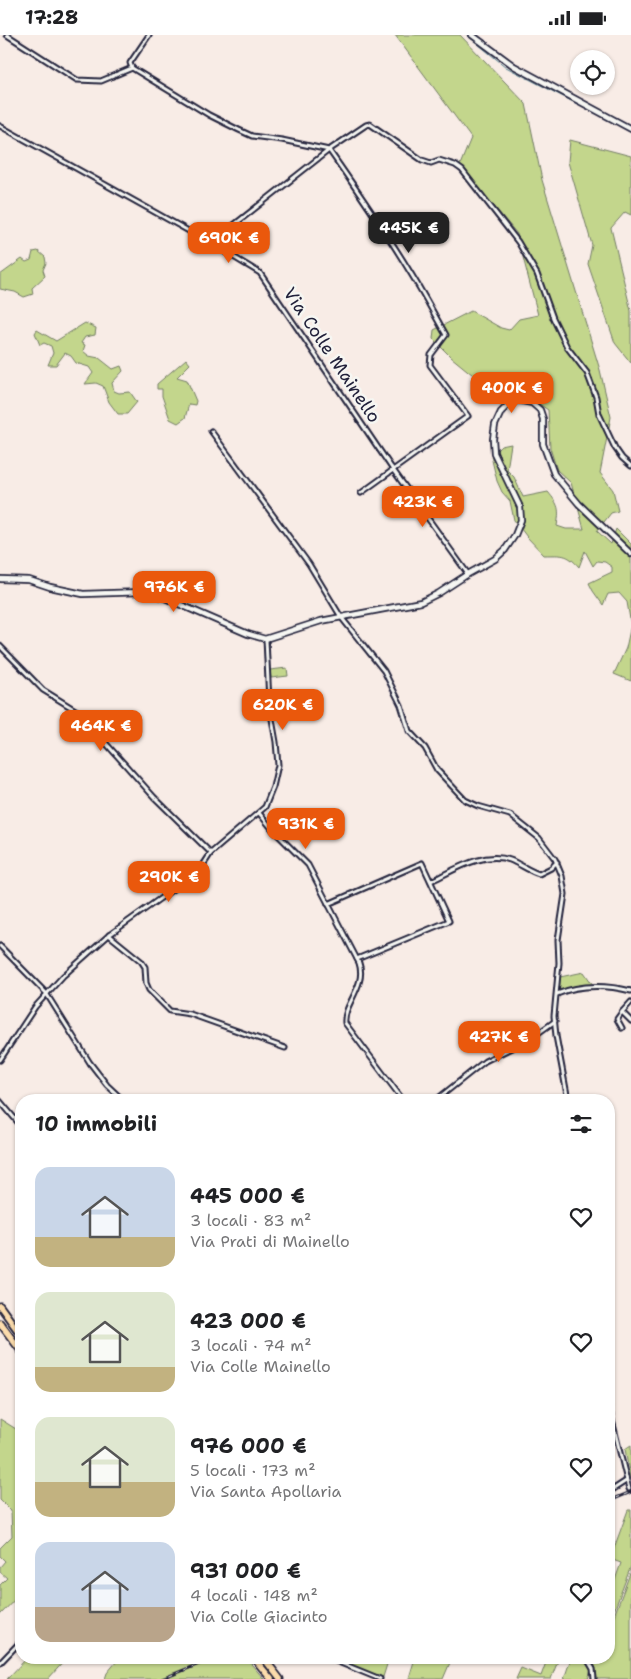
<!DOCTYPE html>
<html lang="it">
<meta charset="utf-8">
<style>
body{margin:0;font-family:"Shantell Sans",sans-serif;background:#f2f2f2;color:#202124;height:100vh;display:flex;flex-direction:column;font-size:19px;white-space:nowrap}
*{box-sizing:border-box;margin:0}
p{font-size:16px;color:#757577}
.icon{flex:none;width:28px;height:28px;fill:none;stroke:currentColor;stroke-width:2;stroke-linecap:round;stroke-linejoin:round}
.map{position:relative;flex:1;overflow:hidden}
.panel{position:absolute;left:15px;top:1059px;width:600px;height:570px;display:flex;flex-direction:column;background:#fff;border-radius:20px;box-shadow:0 1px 4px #0004}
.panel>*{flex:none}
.fabs{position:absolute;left:570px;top:15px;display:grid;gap:10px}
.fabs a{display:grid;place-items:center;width:45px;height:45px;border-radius:50%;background:#fff;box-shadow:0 1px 4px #0004;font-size:25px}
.price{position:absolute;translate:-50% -42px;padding:0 11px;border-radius:10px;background:#ea580c;color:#fff;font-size:16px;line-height:32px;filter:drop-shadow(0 1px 2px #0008)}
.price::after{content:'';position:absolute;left:50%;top:30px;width:15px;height:11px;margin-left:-8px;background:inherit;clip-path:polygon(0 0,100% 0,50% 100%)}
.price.on{background:#222;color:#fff}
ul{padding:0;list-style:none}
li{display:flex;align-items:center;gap:15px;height:125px;padding:0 20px}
li span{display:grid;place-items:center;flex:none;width:140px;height:100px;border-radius:15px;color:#555}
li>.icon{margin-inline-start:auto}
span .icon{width:60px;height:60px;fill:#fffc;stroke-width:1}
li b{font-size:21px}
h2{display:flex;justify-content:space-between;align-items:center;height:60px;padding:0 20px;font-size:21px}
.status{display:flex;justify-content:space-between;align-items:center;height:35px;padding:0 25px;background:#fff;direction:ltr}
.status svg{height:14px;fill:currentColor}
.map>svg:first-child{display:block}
</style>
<div class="status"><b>17:28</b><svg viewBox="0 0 49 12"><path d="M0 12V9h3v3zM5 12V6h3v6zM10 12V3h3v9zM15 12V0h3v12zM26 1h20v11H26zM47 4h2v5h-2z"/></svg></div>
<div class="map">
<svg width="631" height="1644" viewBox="0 0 631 1644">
<rect width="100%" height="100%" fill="#f8ece6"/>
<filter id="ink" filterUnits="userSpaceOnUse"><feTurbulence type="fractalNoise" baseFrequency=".02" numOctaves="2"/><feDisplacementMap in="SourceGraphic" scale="10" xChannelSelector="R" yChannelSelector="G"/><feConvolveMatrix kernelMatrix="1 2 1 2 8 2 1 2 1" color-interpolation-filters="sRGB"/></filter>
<g filter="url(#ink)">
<g fill="#c3d68c" stroke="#727c64">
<path d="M395,0H460L526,69L542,145L600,335L611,382L600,438L613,455L618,476L611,478L597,496L611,509L616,494L631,509V646L614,639L626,613L631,590L627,567L619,558L608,559L603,570L593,556L589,548L612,537V532L605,527L597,526L593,531L585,516L579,532C567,518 562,520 544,520L527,502L514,485L510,466L502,457L497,446L491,421L501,411L511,409L507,435L514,442L523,462L548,457C559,470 560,474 557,491L566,494H584L571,448L557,435L550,413L548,375L522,357L484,349L451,322L433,304L434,295L471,276L501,293L509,295L519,284L538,280L517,199L460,130L471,103Z"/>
<path d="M570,105L631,121V180L625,177L611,193L631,276V328L615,308L588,229L592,210L568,127Z"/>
<path d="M38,216L45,222L46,228L43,235L45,241L32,253L33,259L24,262L15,257L0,254V240L22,224L26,227L31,225L33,217Z"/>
<path d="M85,288L96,293L95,300L85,302L81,308L85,310L83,316L89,321L99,323L113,334L121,331L123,336L112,348L114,356L119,358L130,357L137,367L127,379H118L109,367L103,351L96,348L85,349L93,338L89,332L76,328L71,321L65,318L56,330H48L53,318L51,311L44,308L40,310L35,298L37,295L56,306Z"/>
<path d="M186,324L190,329L177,342L187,345L196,366L195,370L189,369L185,383L178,388L170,384L162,361V354H157V349Z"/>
<path d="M287,633L288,641L271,643L270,635Z"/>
<path d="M584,937L593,950L581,951L559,956L560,942Z"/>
<path d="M0,1384L16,1394L21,1396V1549L18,1552L21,1555V1558L0,1580V1550L7,1543L0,1537V1532L5,1526L0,1521V1513L12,1501L11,1476L0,1465Z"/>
<path d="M631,1410V1443H630L625,1414Z"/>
<path d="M628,1475H631V1531L609,1589V1562L621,1528L610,1524Z"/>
<path d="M631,1536V1644H597L596,1634L592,1623L609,1622V1594Z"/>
<path d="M548,1622L559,1623L551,1644H516L521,1633L541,1641Z"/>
<path d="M27,1623V1622L67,1623L48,1644H7Z"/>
<path d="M114,1623H246L264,1644H105L107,1638L117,1626Z"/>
<path d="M329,1623H389L383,1642Z"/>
<path d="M415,1623V1622L452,1623L443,1644H413L409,1643Z"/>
<path d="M571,1623H585L591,1635L588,1644H564Z"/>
</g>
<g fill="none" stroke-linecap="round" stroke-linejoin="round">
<g stroke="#568695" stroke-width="1">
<path d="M467,0L506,32L577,69"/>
<path d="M582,71L631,97"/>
</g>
<defs>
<g id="street">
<path d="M7,0L77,45L101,46L132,33L209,80L239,95L252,101L282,105L329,115L366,90L370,89L422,125L431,128L439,125L455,130L462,135L518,207L537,239L553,283L567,312L587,338L596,362L599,379L615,413L622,423L631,431"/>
<path d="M132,33L130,28L149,0"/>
<path d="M0,91L212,209L260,238L391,432L468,539"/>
<path d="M211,208L329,115C357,155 385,195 410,237C423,258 434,279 446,300L431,320L430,330L468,381L361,458"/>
<path d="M211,396L309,529L341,582L384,636L401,670L409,696L425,713L437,735L465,765L478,771L510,780L539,803L555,824L562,841L565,859L558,905L559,928L554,981L556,1001L568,1065"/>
<path d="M0,611L43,655L77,676L154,762L211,818"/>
<path d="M259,778L274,796L308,830L359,928C367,951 343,969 345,988L403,1065"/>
<path d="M431,846C456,834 483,816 510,825C520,829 529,836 539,839L551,833L557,827"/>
<path d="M328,869L422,828L449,886L357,924"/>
<path d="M109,900L141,926L145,932L146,948L149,955L170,976L190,979L285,1013"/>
<path d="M0,911L46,958L90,1028L107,1050L123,1065"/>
<path d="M557,959C581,949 606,950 631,956"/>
<path d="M631,967L622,977L631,986"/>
<path d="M622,993L617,984L622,977"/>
<path d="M0,1025L35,972L63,941L109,900L200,835L211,818L265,772L273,752L278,730L276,707L269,667L266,604"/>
<path d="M436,1065L485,1026L530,1004L555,986"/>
<path d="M0,1066L21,1091"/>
<path d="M609,1305V1368L611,1381L629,1454"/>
<path d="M609,1457L626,1446"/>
<path d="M326,1622L380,1644"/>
<path d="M586,1622L593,1634L594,1644"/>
<path d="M0,1628L21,1606"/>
</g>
<g id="secondary">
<path d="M472,0L514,31L631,94"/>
<path d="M0,544L29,545L50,552L83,559L143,557L165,563L248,599L265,604L321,586L421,567L439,558L468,539L495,524L505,515L515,500L521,485L520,472L494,418L493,404L495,390L501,377L510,368L518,365L532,368L540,375L543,384V409L554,439L579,469L631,519"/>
</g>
<g id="highway">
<path d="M0,1271L21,1300"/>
<path d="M0,1288L21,1316"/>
<path d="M253,1622L271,1644"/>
<path d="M263,1622L280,1644"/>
</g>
</defs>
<use href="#street" stroke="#22223b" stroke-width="7"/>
<use href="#secondary" stroke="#22223b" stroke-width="8"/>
<use href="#highway" stroke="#22223b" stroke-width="9"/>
<use href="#street" stroke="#f6f6f2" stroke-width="3"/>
<use href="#secondary" stroke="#f6f6f2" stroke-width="4.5"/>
<use href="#highway" stroke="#fcdcac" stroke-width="5.5"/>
<defs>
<g id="rail">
<path d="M609,1466L631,1457"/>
<path d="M162,1644L216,1622"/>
</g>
</defs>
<use href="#rail" stroke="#22223b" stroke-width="3"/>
<use href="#rail" stroke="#f6f6f2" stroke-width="1" stroke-dasharray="4" stroke-linecap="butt"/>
</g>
</g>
<g text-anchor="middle" stroke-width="5" stroke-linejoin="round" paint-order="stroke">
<g font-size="18" fill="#22223b" stroke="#f6f6f2">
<text transform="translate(332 320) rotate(56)" y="6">Via Colle Mainello</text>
</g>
</g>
</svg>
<div class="fabs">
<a><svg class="icon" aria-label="locate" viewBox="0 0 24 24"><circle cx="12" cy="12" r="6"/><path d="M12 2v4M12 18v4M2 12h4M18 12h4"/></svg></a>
</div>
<b class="price on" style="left:409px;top:219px">445K €</b>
<b class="price" style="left:229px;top:229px">690K €</b>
<b class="price" style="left:512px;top:379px">400K €</b>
<b class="price" style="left:423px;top:493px">423K €</b>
<b class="price" style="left:174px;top:578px">976K €</b>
<b class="price" style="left:283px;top:696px">620K €</b>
<b class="price" style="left:101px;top:717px">464K €</b>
<b class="price" style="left:306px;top:815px">931K €</b>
<b class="price" style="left:169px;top:868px">290K €</b>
<b class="price" style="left:499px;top:1028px">427K €</b>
<section class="panel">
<h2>10 immobili<svg class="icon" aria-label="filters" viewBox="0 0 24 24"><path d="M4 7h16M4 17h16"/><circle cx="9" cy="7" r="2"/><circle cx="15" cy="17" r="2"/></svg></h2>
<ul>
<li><span style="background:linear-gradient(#c9d6e8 70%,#c2b280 0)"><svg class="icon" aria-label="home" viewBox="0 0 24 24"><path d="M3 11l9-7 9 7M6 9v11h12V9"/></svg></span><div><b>445 000 €</b><p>3 locali · 83 m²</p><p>Via Prati di Mainello</p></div><svg class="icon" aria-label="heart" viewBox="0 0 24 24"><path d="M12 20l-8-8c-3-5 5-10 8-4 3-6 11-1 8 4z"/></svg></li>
<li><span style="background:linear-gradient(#dfe7d0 75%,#c2b280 0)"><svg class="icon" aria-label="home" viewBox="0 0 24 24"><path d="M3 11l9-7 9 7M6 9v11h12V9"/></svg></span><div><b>423 000 €</b><p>3 locali · 74 m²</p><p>Via Colle Mainello</p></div><svg class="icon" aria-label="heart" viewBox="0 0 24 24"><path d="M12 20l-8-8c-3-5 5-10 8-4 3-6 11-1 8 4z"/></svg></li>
<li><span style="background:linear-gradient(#dfe7d0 65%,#c2b280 0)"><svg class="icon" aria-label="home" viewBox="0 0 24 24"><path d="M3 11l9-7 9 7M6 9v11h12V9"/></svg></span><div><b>976 000 €</b><p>5 locali · 173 m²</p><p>Via Santa Apollaria</p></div><svg class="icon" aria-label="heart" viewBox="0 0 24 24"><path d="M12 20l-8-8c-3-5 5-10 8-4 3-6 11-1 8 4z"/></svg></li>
<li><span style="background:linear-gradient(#c9d6e8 65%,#b9a48a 0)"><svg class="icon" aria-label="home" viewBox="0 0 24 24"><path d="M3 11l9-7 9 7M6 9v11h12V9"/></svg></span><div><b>931 000 €</b><p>4 locali · 148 m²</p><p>Via Colle Giacinto</p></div><svg class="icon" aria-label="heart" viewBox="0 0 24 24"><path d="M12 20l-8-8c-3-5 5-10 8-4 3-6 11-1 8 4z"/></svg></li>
</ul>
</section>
</div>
